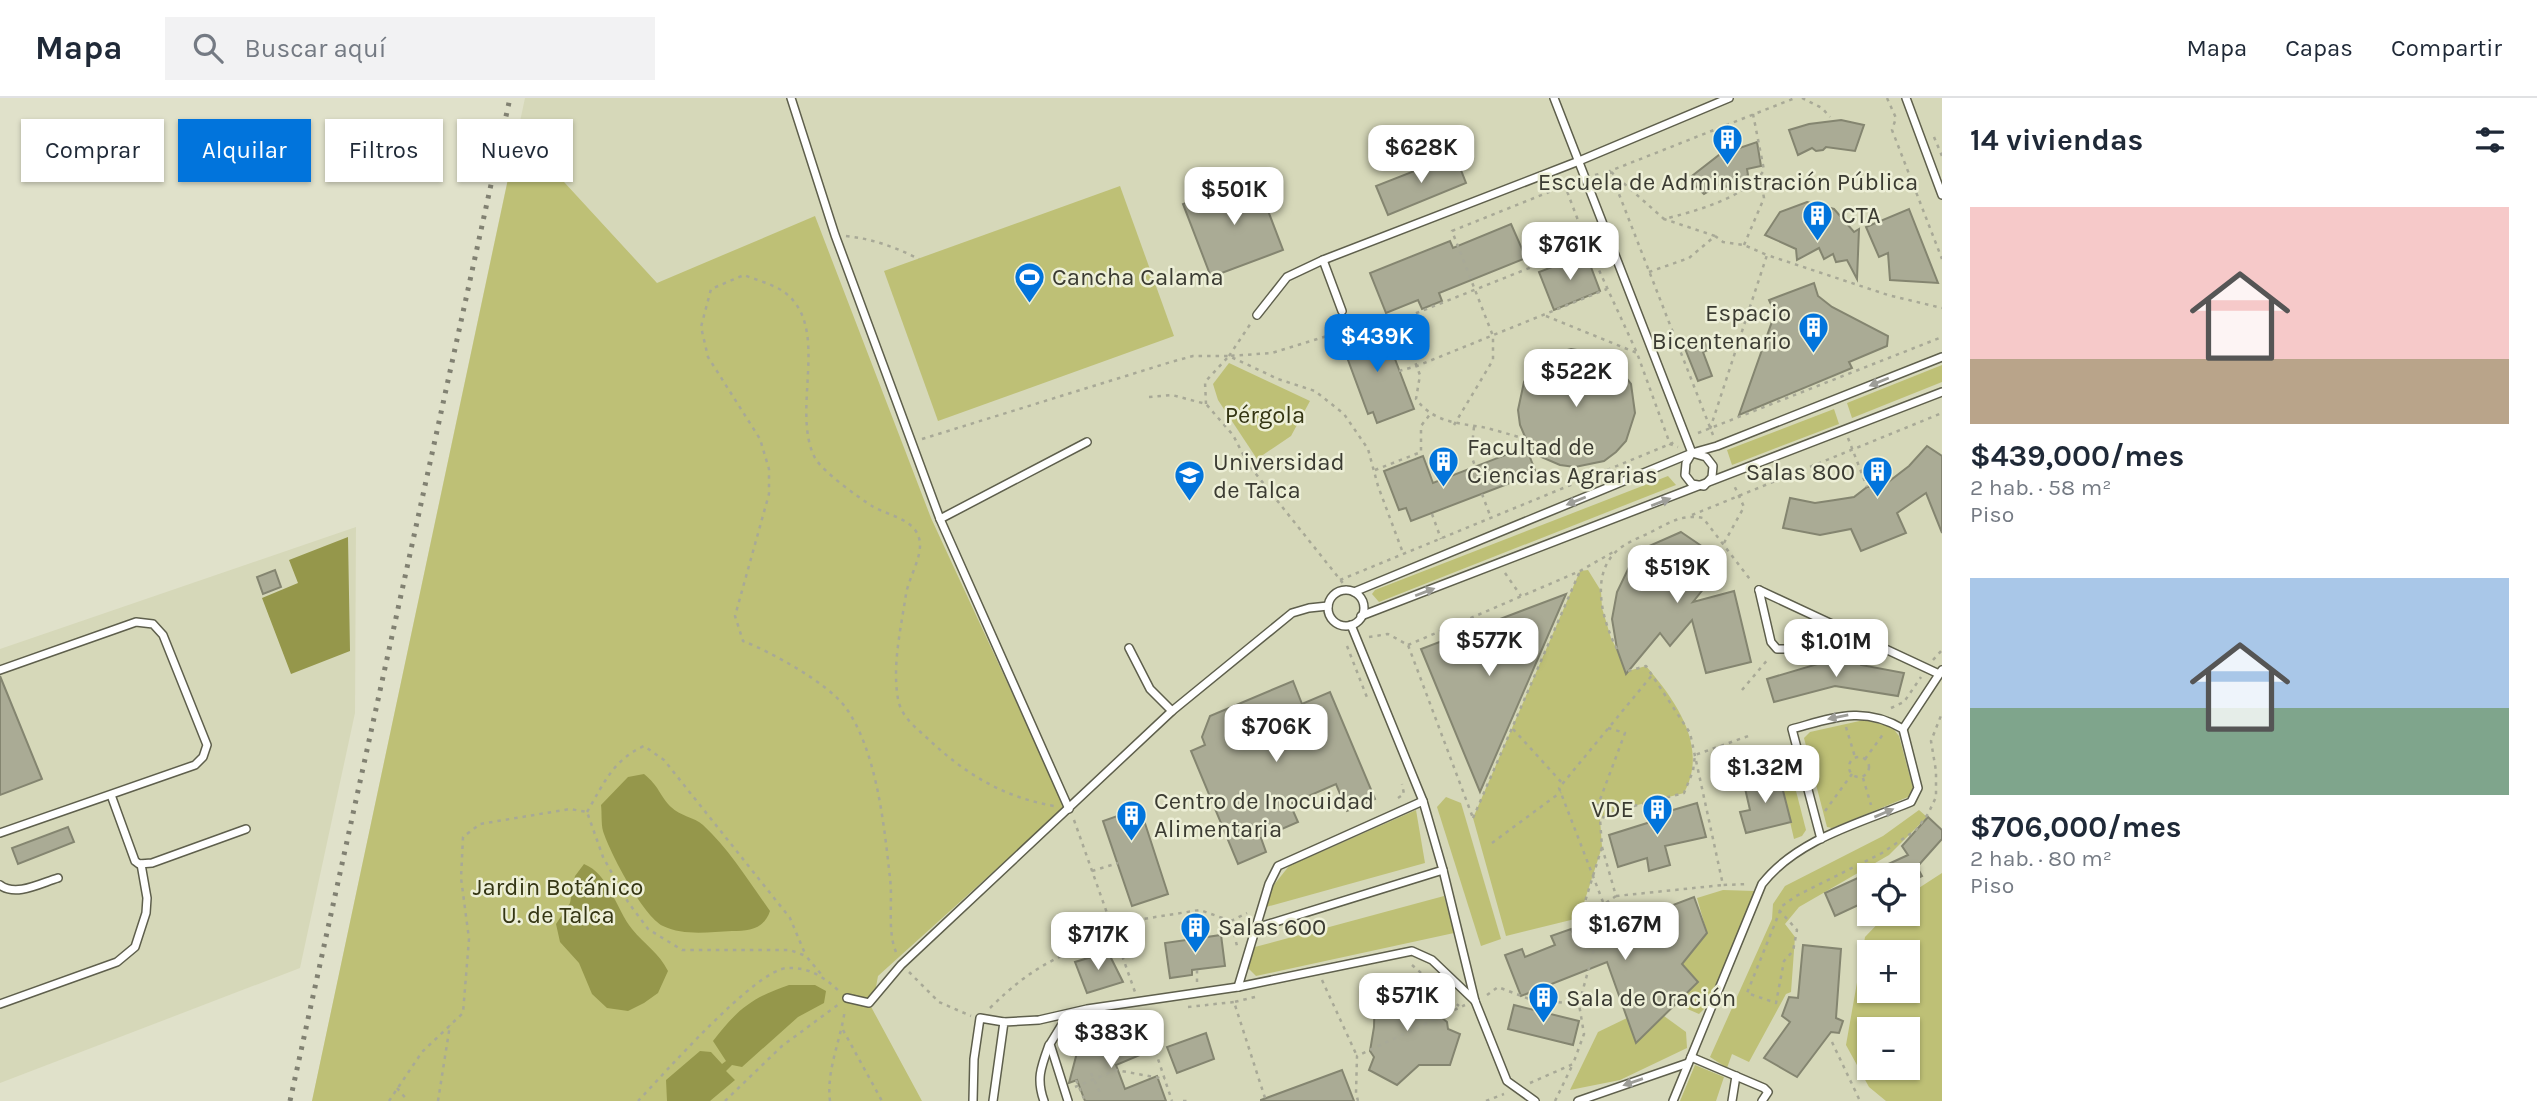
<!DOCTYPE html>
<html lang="es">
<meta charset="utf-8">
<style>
body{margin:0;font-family:Karla,sans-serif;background:#f2f2f3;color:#1f2937;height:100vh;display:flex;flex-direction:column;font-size:26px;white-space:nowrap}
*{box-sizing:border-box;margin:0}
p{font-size:23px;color:#747a83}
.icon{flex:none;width:38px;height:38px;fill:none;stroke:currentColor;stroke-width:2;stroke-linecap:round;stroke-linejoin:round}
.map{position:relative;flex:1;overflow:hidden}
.drawer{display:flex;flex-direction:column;background:#fff;width:595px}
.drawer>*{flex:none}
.top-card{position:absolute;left:21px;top:21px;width:665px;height:63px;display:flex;gap:14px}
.controls{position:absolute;left:1857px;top:765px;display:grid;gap:14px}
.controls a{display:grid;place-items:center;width:63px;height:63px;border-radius:0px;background:#fff;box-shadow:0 2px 5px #0004;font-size:35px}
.price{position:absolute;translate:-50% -60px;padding:0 16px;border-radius:14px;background:#fff;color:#222;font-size:23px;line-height:46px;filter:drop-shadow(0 2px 4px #0008)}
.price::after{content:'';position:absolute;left:50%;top:42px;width:21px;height:16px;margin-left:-10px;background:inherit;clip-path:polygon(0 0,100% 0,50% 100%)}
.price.selected{background:#0174dc;color:#fff}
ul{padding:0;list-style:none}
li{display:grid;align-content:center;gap:14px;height:371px;padding:0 28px}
li span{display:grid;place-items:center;height:217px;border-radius:0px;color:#555}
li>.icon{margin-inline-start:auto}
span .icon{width:126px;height:126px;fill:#fffc;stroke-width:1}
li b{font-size:30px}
h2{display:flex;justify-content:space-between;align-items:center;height:84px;padding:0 28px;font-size:30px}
.chip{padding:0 24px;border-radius:0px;background:#fff;box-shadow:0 2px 5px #0004;font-size:24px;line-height:63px}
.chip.selected{background:#0174dc;color:#fff}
header{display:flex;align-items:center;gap:42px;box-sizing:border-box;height:98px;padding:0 35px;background:#fff;border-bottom:2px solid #e0e1e3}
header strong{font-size:33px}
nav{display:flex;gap:38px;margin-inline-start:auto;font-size:24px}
.search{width:490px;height:63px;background:#f2f2f3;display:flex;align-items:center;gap:18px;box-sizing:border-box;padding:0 24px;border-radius:0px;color:#747a83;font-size:26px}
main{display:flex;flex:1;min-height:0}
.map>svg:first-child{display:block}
</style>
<header>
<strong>Mapa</strong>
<div class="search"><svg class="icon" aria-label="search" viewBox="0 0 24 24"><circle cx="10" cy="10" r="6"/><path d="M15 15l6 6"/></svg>Buscar aquí</div>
<nav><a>Mapa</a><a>Capas</a><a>Compartir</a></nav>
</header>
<main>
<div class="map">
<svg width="1942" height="1003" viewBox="0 0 1942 1003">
<rect width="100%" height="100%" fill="#e0e1ca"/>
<g fill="#d6d8b9" fill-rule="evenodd">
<path d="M525,0H1942V1003H312ZM1869,777H1908V816H1869ZM1869,854H1908V892H1869ZM1869,931H1908V970H1869Z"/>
<path d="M356,429L355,615L300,870L0,985V551Z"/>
</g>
<g fill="#bec076" fill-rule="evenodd">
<path d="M518,34L657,185L815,118L931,420L1065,709L878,878L874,900L869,905L922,1003H312Z"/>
<path d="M1120,88L1174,238L938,323L884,173Z"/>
<path d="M1229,265L1310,303L1291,338L1257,361L1218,302L1213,286Z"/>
<path d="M1942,267V284L1852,320L1847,305Z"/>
<path d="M1834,311L1839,326L1732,367L1727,352Z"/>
<path d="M1668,378L1676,387L1379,504L1372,496L1375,492Z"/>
<path d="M1588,472L1601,493L1602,510L1611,540L1628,573L1646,568C1676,603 1709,649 1684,695L1618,712L1600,721L1602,749L1579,820L1506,838L1473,720L1580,473Z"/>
<path d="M1864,622L1892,629L1899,638L1913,690L1908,699L1832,730L1827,729L1804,640L1810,634Z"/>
<path d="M1785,650L1806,732L1802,738L1794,741L1774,654Z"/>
<path d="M1446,699L1461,705L1501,841L1481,848L1437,709Z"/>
<path d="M1416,712L1425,765L1266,809L1273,788L1289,768Z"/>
<path d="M1919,712L1927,719L1889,757L1799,809L1785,826L1795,839L1791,894L1786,896L1749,964L1732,956L1727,970L1710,959L1772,821L1773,806L1785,788L1883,738Z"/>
<path d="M1942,775V1003H1886L1869,989L1846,947L1865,839L1887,816H1908V797ZM1869,854H1908V892H1869ZM1869,931H1908V970H1869Z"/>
<path d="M1723,792L1755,793L1707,908L1699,916L1676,906L1698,884L1682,866L1707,835L1697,800Z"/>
<path d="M1444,798L1454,835L1256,878L1248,870L1255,849Z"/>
<path d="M1664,918L1686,934L1687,950L1620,982L1570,992L1598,934L1627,920L1637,944Z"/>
<path d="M1695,967L1724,979L1716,1003H1680Z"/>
</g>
<g fill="#95974b">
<path d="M348,439L350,553L291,576L262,500L298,485L289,462Z"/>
<path d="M644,676C659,688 660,698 671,709C680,718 694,719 703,727C729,751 750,785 770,813C764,831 749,833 732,833C709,834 684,838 663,828C643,818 610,755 603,733C601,725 602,715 601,707L628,679Z"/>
<path d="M584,766C609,776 616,811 632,831C645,847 659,855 668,873L658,895L644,905L628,913L607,910L592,896L579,865L560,844L556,826L570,805L575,778Z"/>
<path d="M789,887H815L826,893L824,905L798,919L742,969L732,967L726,973L735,982L710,1003H667L666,982L700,953L711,954L722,966L726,963L713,943C737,912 751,900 789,887Z"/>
</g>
<g fill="#aaab95" stroke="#848570" stroke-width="2">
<path d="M1841,22L1864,27L1855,53L1826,49L1823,52L1816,53L1812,50L1798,57L1789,32L1809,26Z"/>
<path d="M1757,44L1761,68L1747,71L1748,77L1726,89L1722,85L1704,96L1688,81L1719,57Z"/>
<path d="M1455,57L1466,85L1388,117L1376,88Z"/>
<path d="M1265,82L1274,107L1267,110L1283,152L1211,179L1183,106L1233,88L1235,94Z"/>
<path d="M1807,104L1834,111L1854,134L1859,131L1857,181L1847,162L1836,164L1833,156L1824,161L1819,150L1797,162L1796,151L1765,137L1780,114Z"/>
<path d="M1909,111L1938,185L1890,182L1888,155L1879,159L1866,129Z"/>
<path d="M1511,126L1526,160L1439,195L1442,203L1422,211L1418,202L1386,215L1370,175L1450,143L1453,150Z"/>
<path d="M1586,156L1600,193L1554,212L1539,174Z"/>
<path d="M1814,185L1818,198L1832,209L1888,238L1887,248L1849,264L1852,270L1739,317L1775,215L1769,202Z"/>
<path d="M1382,227L1414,311L1377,325L1373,314L1368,316L1341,243Z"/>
<path d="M1703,240L1708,252L1703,254L1712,278L1698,283L1684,248Z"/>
<path d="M1571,251L1600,256L1613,263L1631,286L1635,315L1626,343L1616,354L1604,363L1575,369L1560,367L1532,355L1520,327L1518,312L1524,284L1532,271L1556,255Z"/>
<path d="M1927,348L1942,358V435L1926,395L1897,415L1906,435L1861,453L1851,431L1820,437L1783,430L1790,400L1815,405L1835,402L1854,399L1867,389L1883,388L1909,368Z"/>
<path d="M1526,349L1536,375L1411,423L1406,410L1399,412L1384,373L1423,358L1433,385Z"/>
<path d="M1681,434L1725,464L1693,504L1734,493L1751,564L1706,575L1692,522L1670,548L1660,535L1626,576L1617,551L1612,521L1617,494L1630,467L1649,448Z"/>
<path d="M275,472L281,489L263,496L257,479Z"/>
<path d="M1566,496L1480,694L1421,551Z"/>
<path d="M1858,554L1861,567L1904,575L1898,598L1835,588L1774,604L1767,581Z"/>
<path d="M0,578L42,681L0,697Z"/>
<path d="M1293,583L1302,606L1330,594L1375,701L1347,713L1336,686L1290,706L1298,724L1261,740L1266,754L1238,766L1191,653L1205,647L1202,639L1210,618Z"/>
<path d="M1779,677L1791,724L1746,735L1740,714L1750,712L1744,686Z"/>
<path d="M1697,705L1706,739L1665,748L1670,767L1649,773L1647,760L1618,769L1609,737L1660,721L1659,716Z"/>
<path d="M1140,710L1168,796L1132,808L1103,723Z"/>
<path d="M1928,719L1942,732V741L1917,769L1922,778L1908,785V777H1869V802L1835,818L1825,795L1908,757L1902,748Z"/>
<path d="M68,729L74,744L18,766L12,750Z"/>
<path d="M1694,799L1707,835L1682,866L1698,884L1636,945L1607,864L1521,898L1505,857L1522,851L1525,859L1555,847L1551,838L1571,831L1576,844Z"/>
<path d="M1221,837L1225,868L1192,872V877L1170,880L1165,845Z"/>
<path d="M1803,847L1841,851L1836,920L1843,923L1839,935L1831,934L1797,979L1764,960L1790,924L1782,918L1789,899L1798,900Z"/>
<path d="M1108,854L1123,884L1087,895L1075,864Z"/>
<path d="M1403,878L1428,908L1447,924L1448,931L1460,936L1450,967H1419L1397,987L1369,972L1374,959L1370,953L1374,929L1375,889Z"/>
<path d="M1514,907L1579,923L1573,947L1508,931Z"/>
<path d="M1128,927L1140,957L1116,967L1125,991L1157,978L1166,1003H1085L1077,982L1069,985L1079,947Z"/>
<path d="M1206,935L1214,961L1177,975L1167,949Z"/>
<path d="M1342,972L1354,1003H1261V1002Z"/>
</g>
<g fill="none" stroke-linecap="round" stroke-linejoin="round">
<defs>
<g id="service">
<path d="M791,0L835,137L940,421L1069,711"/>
<path d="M1554,0L1692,355"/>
<path d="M1906,0L1942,97"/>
<path d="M1323,162L1342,213"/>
<path d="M1257,217L1287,179L1323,162L1579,63L1729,0"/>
<path d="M1692,355L1706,359L1713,368L1712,379L1704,388L1692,386L1685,377L1686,365Z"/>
<path d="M940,421L1087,344"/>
<path d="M1759,492L1939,576"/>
<path d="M1759,492L1771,544L1777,551H1786L1844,530"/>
<circle cx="1346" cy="510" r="18"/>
<path d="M1354,494L1692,355L1717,348L1942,259"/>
<path d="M1361,518L1942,294"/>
<path d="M1351,527L1423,703"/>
<path d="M1129,550L1150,591L1172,613"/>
<path d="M0,572L136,524L153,526L163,537L207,647L203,659L195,667L0,735"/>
<path d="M1903,631L1942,572"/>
<path d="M111,697L135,763L139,766L152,765L246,731"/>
<path d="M1443,772L1475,903L1507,983L1535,1003"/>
<path d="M0,787C16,799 41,785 58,780"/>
<path d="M1238,889L1269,786L1278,768L1423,703L1443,772L1256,830"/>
<path d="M847,900L869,905L901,867L1172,613L1292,515L1309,510L1328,508"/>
<path d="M0,906L117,864L135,849L146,815L147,800L141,766"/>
<path d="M1691,959L1764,990L1768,994L1762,1003"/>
<path d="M973,1003L974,961L980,920L1004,924"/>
<path d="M993,1003L1004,924L1039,922L1087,911L1238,889L1412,853L1432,862L1475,903"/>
<path d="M1044,1003C1036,981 1041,969 1049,947"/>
<path d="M1068,1003L1050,946L1061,928L1083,914"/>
<path d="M1578,1003L1688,965"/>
<path d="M1673,1003L1762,786C1797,741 1860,725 1911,704L1918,690L1903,631C1863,607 1833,620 1792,631L1821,741"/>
<path d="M1732,1003L1736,978"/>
</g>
</defs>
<use href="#service" stroke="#5e5f4c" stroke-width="10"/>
<g stroke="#a8a997" stroke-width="2.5" stroke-dasharray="3.5 5" stroke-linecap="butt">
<path d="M1802,0L1822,10L1830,19"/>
<path d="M1887,0L1896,20L1892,32L1942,161"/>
<path d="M1934,39L1942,58"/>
<path d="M1595,77L1610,73L1664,121C1693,114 1748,99 1764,72L1753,16"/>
<path d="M1575,84L1565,88L1587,146L1637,255L1670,346L1678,349"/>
<path d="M846,138C873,141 895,149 919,161"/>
<path d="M1715,138L1723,144L1744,147L1767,157"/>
<path d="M1744,147L1764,100L1760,78"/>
<path d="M1649,174L1689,160L1715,138L1664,121"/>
<path d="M1546,218L1637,255"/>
<path d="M1229,258L1251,225"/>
<path d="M1399,273L1417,268L1607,191"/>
<path d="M1149,299L1172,297L1206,306L1233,337L1248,366L1346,489"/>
<path d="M1206,306L1205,284L1229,258L1272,255L1379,222H1397"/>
<path d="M1454,327L1493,262V238L1452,133L1564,88"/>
<path d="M1474,329L1471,357L1475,368"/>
<path d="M1710,331L1767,157L1888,197L1942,210"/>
<path d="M1698,335L1942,239"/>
<path d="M1713,337L1610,73L1795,0"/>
<path d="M1848,340L1867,389"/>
<path d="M922,341L1171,264L1193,258H1229L1278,281L1315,293L1344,316L1368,351L1378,388L1403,455"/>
<path d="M1526,341C1511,337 1496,332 1482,329C1457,325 1433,324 1416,301L1420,277L1399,222L1597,143"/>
<path d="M1375,372L1421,354V328L1431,315"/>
<path d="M1482,396L1491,420"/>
<path d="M1432,416L1441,441"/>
<path d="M1692,417L1942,315"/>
<path d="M1724,445L1744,409L1733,385"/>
<path d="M1505,475L1521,498"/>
<path d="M1340,482L1675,344"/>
<path d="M1369,539L1388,536L1408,547L1473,720"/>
<path d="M1408,547L1580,473L1615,453"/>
<path d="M1347,548L1368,602"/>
<path d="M1617,551C1602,522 1589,475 1619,451C1629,443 1642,439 1653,433C1670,424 1683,416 1703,420L1752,484"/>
<path d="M1933,562L1942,552"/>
<path d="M1628,573L1646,568L1690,635L1723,787L1748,786"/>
<path d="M1742,592L1769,560"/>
<path d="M1891,610L1904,604L1921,579"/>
<path d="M1846,629L1855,659"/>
<path d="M1608,630L1625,635L1598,707L1616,711"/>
<path d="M1513,631L1563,686"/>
<circle cx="1859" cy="669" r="10"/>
<path d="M1865,661L1884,635"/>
<path d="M1863,680L1871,707"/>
<path d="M1398,700L1404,696L1402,686"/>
<path d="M1825,713L1852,676"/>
<path d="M587,714C604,685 613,662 644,648L664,662L790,820L806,858"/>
<path d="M1473,720L1580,473"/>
<path d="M1074,722L1135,894"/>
<path d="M1492,745L1561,694"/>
<path d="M1092,773L1118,765"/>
<path d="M1616,798L1723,787"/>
<path d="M1603,804L1559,690L1653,576"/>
<path d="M1779,812L1797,832L1793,853L1784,863L1776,905L1747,895L1782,808L1796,798L1882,755L1916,732L1928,716L1936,699V673L1931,643L1942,615"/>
<path d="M1231,823L1247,815"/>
<path d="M1591,825L1583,810L1602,749"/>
<path d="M1111,826L1200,812L1231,823L1237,848"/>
<path d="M896,854C887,833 893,803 890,780C884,727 877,654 846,610C828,585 771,554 743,543L735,518L769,396V371L760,341L708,259L701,229L711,191L744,177C756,182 773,186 784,194C832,229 790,312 815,360C823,374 858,399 872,408C887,417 914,421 919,440C924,456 909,479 906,496C901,530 892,567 898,601C901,618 914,628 926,639C964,675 1002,699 1054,708"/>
<path d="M1412,867L1459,908"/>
<path d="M1197,872V884"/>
<path d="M909,874L939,904L971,918"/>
<path d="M1322,882L1357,958"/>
<path d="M1487,897L1498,889L1532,902L1579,906"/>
<path d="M1255,899L1234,904L1265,1000"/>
<path d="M1188,909L1234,904"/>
<path d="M990,910C1032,868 1060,857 1114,836"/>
<path d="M1142,913L1172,1003"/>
<path d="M843,932L882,1003"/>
<path d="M1832,944L1860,1003"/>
<path d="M1091,975L1101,997"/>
<path d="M1076,982L1085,1003"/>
<path d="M1530,985L1573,966L1584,936L1579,906L1596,844L1591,825L1595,823L1597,811L1616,798L1602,749L1600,721L1618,712L1684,695L1693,673L1695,657L1751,637"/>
<path d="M1075,989L1116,972L1165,981"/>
<path d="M397,990L408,1003"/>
<path d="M389,1003L422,954L463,915L469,841L461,780L463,739L480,726L570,711L587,714L603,759L628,804L648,831L682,852H790L806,858L821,876"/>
<path d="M438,1003L450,927"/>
<path d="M638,1003C664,976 755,872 787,870C809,869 824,879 839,893"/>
<path d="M725,1003L782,948L839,906"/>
<path d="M830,1003C826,972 841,942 845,911"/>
<path d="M1183,1003H1189"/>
<path d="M1358,1003L1356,995L1357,958L1465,907"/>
<path d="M1486,1003L1504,996"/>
<path d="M1555,1003L1572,968"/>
</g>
<use href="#service" stroke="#fff" stroke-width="7"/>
<path stroke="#818172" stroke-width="5" stroke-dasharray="3.5 7" stroke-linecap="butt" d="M290,1003L510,0"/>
</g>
<defs><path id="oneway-solid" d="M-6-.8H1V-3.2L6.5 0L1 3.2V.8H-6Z" transform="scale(1.75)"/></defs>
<g fill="#9d9d98">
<use href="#oneway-solid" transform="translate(1879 284) rotate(158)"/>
<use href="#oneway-solid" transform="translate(1576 403) rotate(158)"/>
<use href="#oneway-solid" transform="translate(1661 404) rotate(-21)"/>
<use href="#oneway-solid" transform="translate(1425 494) rotate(-21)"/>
<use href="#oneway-solid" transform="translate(1838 619) rotate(168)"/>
<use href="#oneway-solid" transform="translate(1884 715) rotate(-23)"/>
<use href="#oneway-solid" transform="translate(1633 984) rotate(161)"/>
</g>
<defs>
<symbol id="building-pin" viewBox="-11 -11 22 30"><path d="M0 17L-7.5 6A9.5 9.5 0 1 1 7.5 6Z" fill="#0174dc" stroke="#edefd7"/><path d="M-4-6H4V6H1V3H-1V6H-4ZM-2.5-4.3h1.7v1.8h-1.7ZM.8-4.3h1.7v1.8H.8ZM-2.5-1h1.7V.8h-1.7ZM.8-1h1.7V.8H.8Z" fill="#fff"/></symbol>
<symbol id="stadium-pin" viewBox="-11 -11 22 30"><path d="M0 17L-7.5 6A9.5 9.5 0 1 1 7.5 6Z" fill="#0174dc" stroke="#edefd7"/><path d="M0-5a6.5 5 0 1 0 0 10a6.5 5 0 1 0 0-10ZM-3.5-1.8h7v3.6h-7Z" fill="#fff"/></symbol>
<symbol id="university-pin" viewBox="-11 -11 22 30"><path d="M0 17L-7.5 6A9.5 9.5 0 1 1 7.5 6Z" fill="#0174dc" stroke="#edefd7"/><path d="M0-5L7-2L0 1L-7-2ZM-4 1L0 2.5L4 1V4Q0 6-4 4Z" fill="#fff"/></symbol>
</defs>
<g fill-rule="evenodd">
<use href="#building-pin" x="1710" y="24" width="35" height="47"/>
<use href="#building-pin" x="1800" y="100" width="35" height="47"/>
<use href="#stadium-pin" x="1012" y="162" width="35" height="47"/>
<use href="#building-pin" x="1796" y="212" width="35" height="47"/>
<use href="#building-pin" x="1426" y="346" width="35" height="47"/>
<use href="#building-pin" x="1860" y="356" width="35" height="47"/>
<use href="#university-pin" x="1172" y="360" width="35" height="47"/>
<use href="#building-pin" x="1640" y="694" width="35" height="47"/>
<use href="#building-pin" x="1114" y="700" width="35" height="47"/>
<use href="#building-pin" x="1178" y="812" width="35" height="47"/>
<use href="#building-pin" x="1526" y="882" width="35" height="47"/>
</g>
<g text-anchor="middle" stroke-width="5" stroke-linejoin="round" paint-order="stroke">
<g font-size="24" fill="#3b3b32" stroke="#edefd7" text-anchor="start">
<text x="1728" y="92" text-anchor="middle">Escuela de Administración Pública</text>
<text x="1841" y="125">CTA</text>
<text x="1052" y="187">Cancha Calama</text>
<text x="1791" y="223" text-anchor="end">Espacio<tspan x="1791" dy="28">Bicentenario</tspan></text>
<text x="1467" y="357">Facultad de<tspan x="1467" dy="28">Ciencias Agrarias</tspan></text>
<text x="1213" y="372">Universidad<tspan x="1213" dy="28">de Talca</tspan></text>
<text x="1855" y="382" text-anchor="end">Salas 800</text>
<text x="1154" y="711">Centro de Inocuidad<tspan x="1154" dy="28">Alimentaria</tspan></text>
<text x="1634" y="719" text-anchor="end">VDE</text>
<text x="1218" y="837">Salas 600</text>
<text x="1566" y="908">Sala de Oración</text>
</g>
<g font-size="24" fill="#343513" stroke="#edefd7">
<text x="1265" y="325">Pérgola</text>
<text x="558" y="797">Jardin Botánico<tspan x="558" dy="28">U. de Talca</tspan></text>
</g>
</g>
</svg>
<div class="controls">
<a><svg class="icon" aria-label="locate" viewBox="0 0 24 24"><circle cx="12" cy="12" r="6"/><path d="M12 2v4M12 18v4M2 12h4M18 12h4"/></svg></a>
<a>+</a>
<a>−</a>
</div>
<b class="price" style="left:1421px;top:87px">$628K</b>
<b class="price" style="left:1234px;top:129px">$501K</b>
<b class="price" style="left:1570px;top:184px">$761K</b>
<b class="price selected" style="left:1377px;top:276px">$439K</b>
<b class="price" style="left:1576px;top:311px">$522K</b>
<b class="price" style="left:1677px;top:507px">$519K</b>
<b class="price" style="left:1489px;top:580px">$577K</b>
<b class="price" style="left:1836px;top:581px">$1.01M</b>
<b class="price" style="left:1276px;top:666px">$706K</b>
<b class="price" style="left:1765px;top:707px">$1.32M</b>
<b class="price" style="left:1625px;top:864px">$1.67M</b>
<b class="price" style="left:1098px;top:874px">$717K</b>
<b class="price" style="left:1407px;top:935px">$571K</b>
<b class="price" style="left:1111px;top:972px">$383K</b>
<div class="top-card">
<a class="chip">Comprar</a>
<a class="chip selected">Alquilar</a>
<a class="chip">Filtros</a>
<a class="chip">Nuevo</a>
</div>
</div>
<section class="drawer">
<h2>14 viviendas<svg class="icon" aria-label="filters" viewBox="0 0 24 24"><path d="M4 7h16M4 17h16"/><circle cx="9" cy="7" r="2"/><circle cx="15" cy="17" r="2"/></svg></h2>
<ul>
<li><span style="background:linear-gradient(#f6c9c9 70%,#b9a48a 0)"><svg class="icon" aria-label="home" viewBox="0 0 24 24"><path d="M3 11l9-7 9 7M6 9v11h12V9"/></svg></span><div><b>$439,000/mes</b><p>2 hab. · 58 m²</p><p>Piso</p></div></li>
<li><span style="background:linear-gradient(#a9c7e8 60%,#7fa58c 0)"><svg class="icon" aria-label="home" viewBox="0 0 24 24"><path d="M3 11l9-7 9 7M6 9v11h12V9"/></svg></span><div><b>$706,000/mes</b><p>2 hab. · 80 m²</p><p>Piso</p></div></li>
</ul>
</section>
</main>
